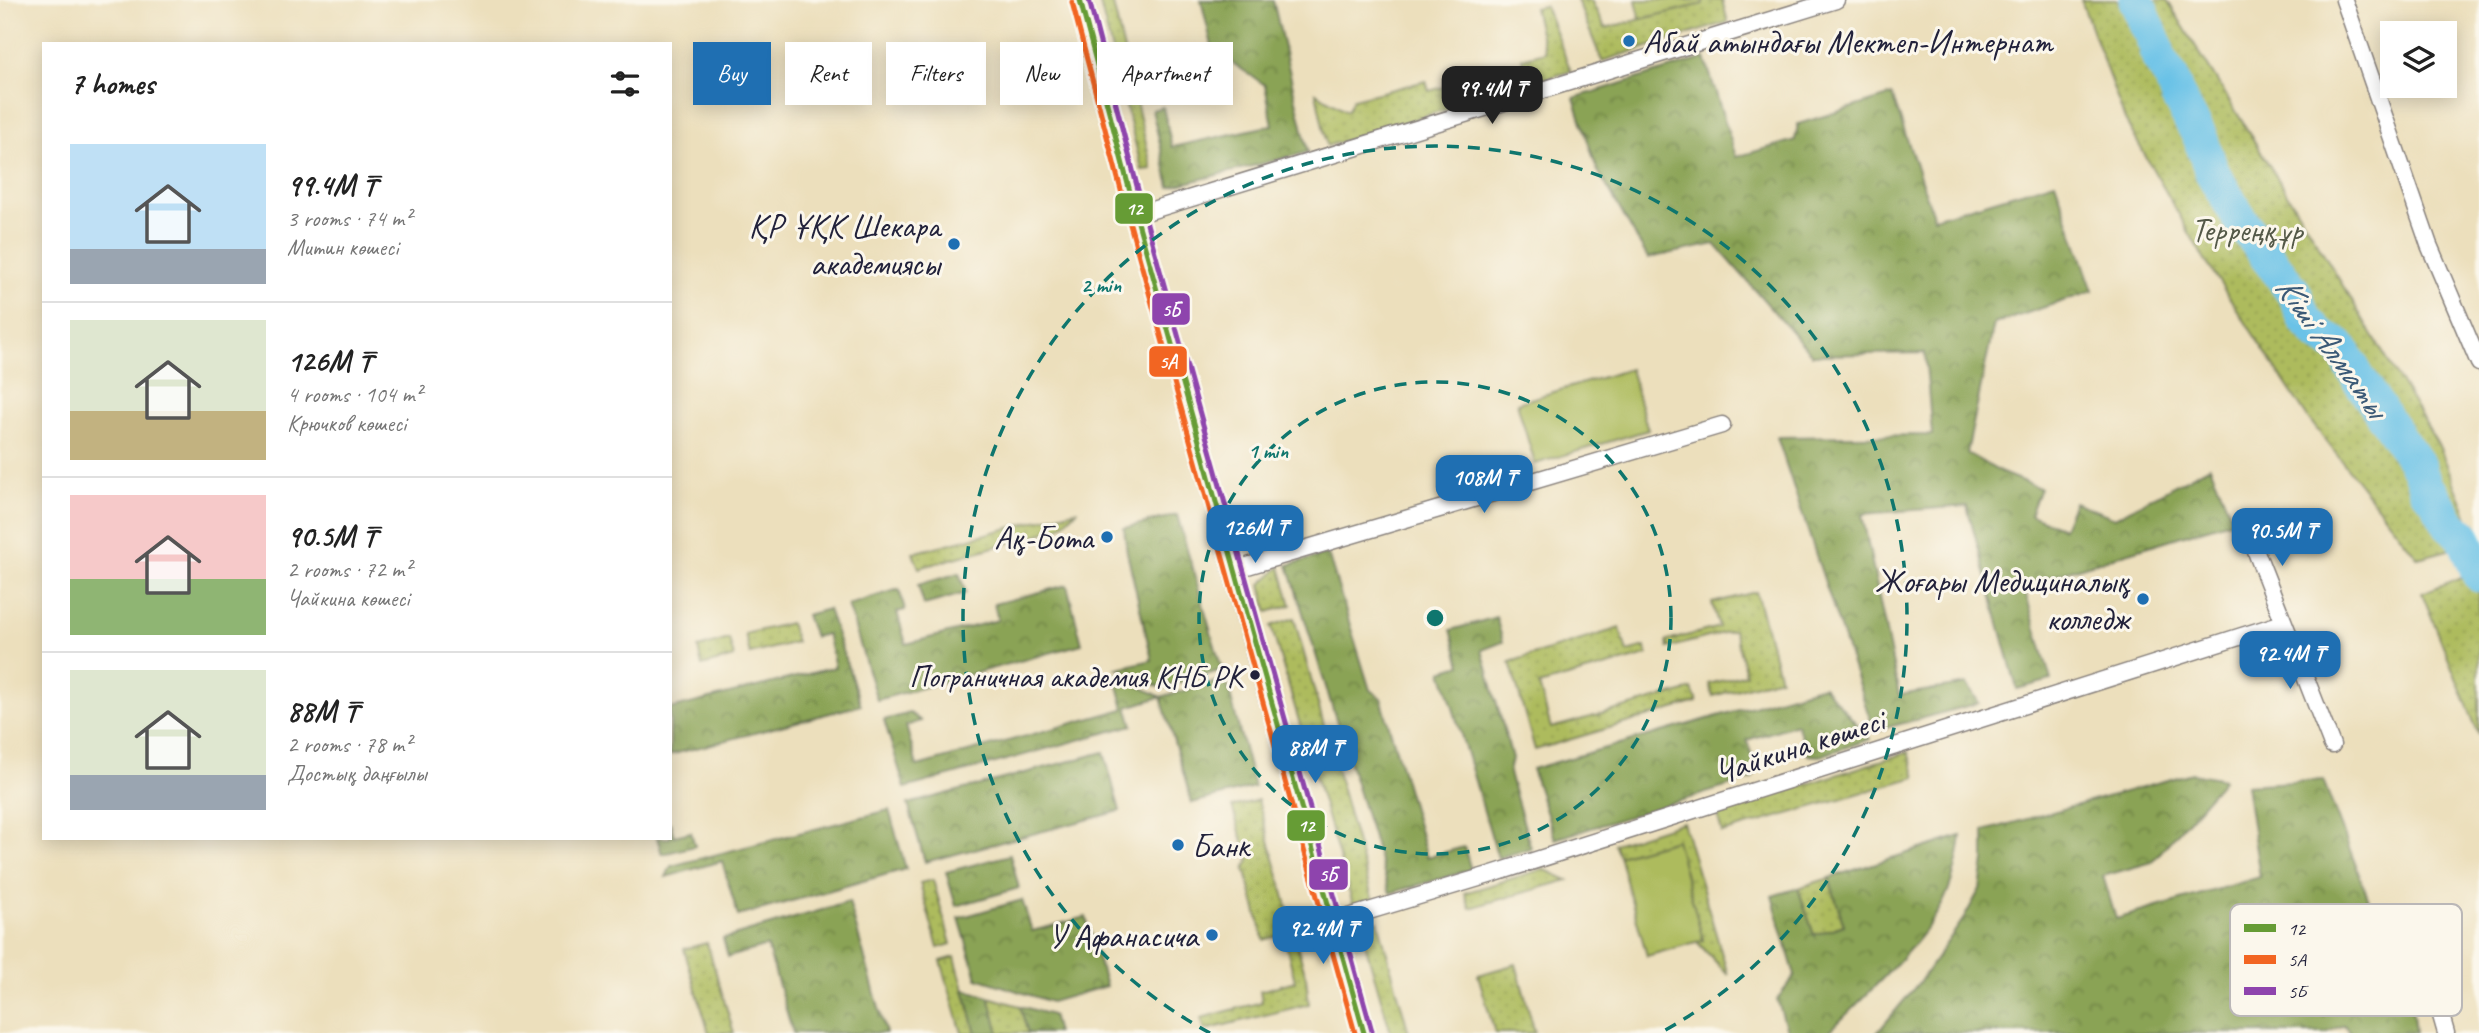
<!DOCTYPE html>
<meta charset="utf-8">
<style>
body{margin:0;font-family:Caveat,sans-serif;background:#f2f2f2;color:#222;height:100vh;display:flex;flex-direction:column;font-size:26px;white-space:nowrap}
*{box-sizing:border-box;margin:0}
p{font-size:23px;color:#767676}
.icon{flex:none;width:38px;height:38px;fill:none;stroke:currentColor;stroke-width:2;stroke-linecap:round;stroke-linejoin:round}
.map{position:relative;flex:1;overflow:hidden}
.side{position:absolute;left:42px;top:42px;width:630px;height:798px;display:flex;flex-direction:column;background:#fff;border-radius:0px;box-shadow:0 4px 18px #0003}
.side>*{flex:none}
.guide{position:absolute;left:693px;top:42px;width:665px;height:63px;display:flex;gap:14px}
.buttons{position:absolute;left:2380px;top:21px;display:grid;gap:14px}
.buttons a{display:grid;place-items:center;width:77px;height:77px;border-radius:0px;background:#fff;box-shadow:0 4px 18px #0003;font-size:35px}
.price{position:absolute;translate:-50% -60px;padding:0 16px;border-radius:14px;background:#1f6fb2;color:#fff;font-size:23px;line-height:46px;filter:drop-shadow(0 2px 4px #0008)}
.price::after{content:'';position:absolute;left:50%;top:42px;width:21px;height:16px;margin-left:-10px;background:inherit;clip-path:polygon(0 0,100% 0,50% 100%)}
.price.current{background:#222;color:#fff}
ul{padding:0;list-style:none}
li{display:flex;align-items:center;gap:21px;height:175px;padding:0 28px}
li+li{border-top:2px solid #e0e0e0}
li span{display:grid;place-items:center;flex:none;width:196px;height:140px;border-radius:0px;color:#555}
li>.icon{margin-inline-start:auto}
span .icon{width:84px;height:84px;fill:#fffc;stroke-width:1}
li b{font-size:30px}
h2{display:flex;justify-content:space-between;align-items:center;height:84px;padding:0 28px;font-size:30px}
.pill{padding:0 24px;border-radius:0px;background:#fff;box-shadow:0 4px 18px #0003;font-size:24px;line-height:63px}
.pill.current{background:#1f6fb2;color:#fff}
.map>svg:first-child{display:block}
</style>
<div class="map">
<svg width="2479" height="1033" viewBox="0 0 2479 1033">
<defs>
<pattern id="grass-dots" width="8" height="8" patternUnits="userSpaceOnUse" patternTransform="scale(1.75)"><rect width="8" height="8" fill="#adbb5d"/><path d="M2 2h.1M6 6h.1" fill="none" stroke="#95a052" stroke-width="1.8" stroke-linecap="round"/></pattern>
<pattern id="forest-crowns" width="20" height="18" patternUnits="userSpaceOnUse" patternTransform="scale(1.75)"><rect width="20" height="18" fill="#8aa354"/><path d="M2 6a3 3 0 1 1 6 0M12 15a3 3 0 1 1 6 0" fill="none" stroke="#708447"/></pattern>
</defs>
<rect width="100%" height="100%" fill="#fbf7ec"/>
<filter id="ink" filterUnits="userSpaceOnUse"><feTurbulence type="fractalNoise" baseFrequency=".0143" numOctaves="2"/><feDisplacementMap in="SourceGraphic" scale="14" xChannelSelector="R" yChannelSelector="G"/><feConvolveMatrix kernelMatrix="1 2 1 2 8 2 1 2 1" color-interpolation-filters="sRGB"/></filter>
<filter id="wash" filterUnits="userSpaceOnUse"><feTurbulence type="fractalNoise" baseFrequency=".00686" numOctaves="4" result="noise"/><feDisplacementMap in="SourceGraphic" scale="28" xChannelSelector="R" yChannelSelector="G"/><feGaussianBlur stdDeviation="1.57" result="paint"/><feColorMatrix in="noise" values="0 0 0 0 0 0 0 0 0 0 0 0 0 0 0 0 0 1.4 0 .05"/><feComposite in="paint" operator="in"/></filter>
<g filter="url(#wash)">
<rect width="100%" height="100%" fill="#ecdfbc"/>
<g fill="url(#grass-dots)" stroke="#686e4c" stroke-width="2">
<path d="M1099,0H1112L1152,169L1142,170Z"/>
<path d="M1577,0H1591L1605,28L1703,4V0H1722L1728,22L1602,61Z"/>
<path d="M2081,0H2167L2318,244L2440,448L2478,542L2418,558L2308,418L2203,257L2125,120Z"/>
<path d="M1545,6L1571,71L1327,146L1316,93L1347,111L1353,99L1426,81L1429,91L1467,81L1464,72L1485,67L1487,75L1524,67L1522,58L1545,52L1534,8Z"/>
<path d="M1078,510L1058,529L919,568L913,553Z"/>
<path d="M1280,567L1291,605L1268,612L1261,584Z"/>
<path d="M2479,570V735L2422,593Z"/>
<path d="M1756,592L1780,678L1713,696L1709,684L1746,674L1734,630L1668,648L1667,641L1719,627L1712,603Z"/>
<path d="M1294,618L1373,901L1354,908L1271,626Z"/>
<path d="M790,623L796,642L750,654L745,634Z"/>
<path d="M1620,628L1627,652L1645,647L1647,655L1539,685L1551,728L1692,689L1697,702L1535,750L1510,662Z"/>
<path d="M729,639L734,657L702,666L698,648Z"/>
<path d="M1908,752L1916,777L1722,833L1717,813Z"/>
<path d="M1258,800L1294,931L1264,940L1245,868L1249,860L1232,807Z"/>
<path d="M1683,822L1728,975L1697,942L1703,940L1676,840L1619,856L1614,844Z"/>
<path d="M1543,869L1568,880L1470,908L1465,893Z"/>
<path d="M1829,878L1844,925L1814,935L1798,888Z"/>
<path d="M933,880L951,944L938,948L920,883Z"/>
<path d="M1378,921L1409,1033H1391L1360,926Z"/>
<path d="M1296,941L1306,977L1309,1004L1205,1030L1201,1018L1262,1002L1260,991L1295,981L1286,944Z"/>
<path d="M707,943L734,1033H709L684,949Z"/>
<path d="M955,957L976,1033H962L941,961Z"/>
<path d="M1516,964L1535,1033H1495L1478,975Z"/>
<path d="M989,997L1020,1006L1028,1033H999Z"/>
</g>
<g fill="url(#forest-crowns)" stroke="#566248" stroke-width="2">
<path d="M1201,0H1273L1308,152L1170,187L1152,110L1163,107L1172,147L1273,125L1265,85L1213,50Z"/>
<path d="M1705,58L1736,157L1795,140L1798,124L1892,95L1934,218L2055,182L2093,291L1994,324L1967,453L2002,473L2040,488L2030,515L2063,528L2074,502L2115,518L2210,466L2233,520L2023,585L2051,680L2017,689L1967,506L1862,514L1899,695L1967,684L1979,703L1874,731L1777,437L1932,435L1925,353L1812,355L1715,244L1648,258L1597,169L1574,98Z"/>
<path d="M1177,515L1222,670L1162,688L1117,668L1152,660L1127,552L1124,528Z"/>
<path d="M1328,554L1370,690L1381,698L1427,857L1464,847L1471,870L1390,893L1288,565Z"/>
<path d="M959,573L966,593L924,605L918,585Z"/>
<path d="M1067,585L1082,644L877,700L848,605L899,589L905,610L897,612L906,644L998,620L994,604Z"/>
<path d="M828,609L861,705L670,755V709L835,667L827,634L814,637L806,615Z"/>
<path d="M1496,617L1503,642L1482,650L1512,758L1509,773L1531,848L1498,858L1442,671L1461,665L1451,630Z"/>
<path d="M1115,674L1161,697L1226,679L1254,787L1192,803L1161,697L1127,707L1133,725L905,788L884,720L910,713L921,721L906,726L917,766L1124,709Z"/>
<path d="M1823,686L1870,739L1820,756L1808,755L1797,724L1747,740L1757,771L1752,779L1555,839L1532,769Z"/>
<path d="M1104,752L1120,811L925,862L908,804Z"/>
<path d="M2192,773L2224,779L2152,862L2103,876L2116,919L2260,877L2246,785L2323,780L2413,1014L2415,1033H2350L2344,1025L2326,1033H1877L1921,980L1964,918L1980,889L1984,860V831Z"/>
<path d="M889,810L906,869L738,916L722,861L666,877L671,866Z"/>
<path d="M670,822L674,836L691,832L695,846L662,854L657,838H670Z"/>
<path d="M1961,836C1958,861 1952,887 1940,908C1915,951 1863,997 1828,1033H1788L1777,999L1795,976L1772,896L1798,888L1814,935L1844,925L1829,878Z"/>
<path d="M1010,855L1019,888L956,906L946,872Z"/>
<path d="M1022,900L1032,931L1086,917L1106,986L1051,1002L977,978L959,918Z"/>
<path d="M849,902L886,1033H793L767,946L728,957L723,939Z"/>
<path d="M964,989L989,997L999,1033H976Z"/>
<path d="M1020,1006L1052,1015L1057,1033H1028Z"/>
</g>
<g fill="#adbb5d" stroke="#686e4c" stroke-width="2">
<path d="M1636,0H1703V4L1640,19Z"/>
<path d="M1630,369L1648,430L1535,464L1517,403Z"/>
<path d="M1676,840L1703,940L1647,956L1619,856Z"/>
</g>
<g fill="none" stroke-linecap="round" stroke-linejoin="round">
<path stroke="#6ac2e7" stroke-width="35" d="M2136,0L2156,46L2159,59L2171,77L2177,95L2200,137L2212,172L2241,221L2295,294L2305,319L2320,336L2339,346L2345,354L2358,378L2419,468L2426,489L2434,496L2450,525L2463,535L2479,574"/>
</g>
</g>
<g filter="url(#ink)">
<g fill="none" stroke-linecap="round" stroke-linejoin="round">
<defs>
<g id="street">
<path d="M2344,0L2429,245L2479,363"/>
<path d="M1136,215L1836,0"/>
<path d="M2246,526L2332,745"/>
<path d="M1234,570L1722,425"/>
<path d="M1332,922L1489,875L2283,623"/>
<path d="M2426,963L2446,1033"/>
</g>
<path id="secondary" d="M1080,0L1136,215L1258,658L1364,1033"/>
</defs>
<use href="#street" stroke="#87807c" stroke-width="19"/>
<use href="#secondary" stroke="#87807c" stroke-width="24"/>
<use href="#street" stroke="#fff" stroke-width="16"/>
<use href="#secondary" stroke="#fce5cf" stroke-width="21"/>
<defs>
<path id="bus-1" d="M1080,0L1136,215L1364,1033"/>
<path id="bus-2" d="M1072,2L1128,217L1355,1033"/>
<path id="bus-3" d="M1089,0L1144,213L1372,1031"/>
</defs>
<use href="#bus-1" stroke="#fbf7ec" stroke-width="10"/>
<use href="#bus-2" stroke="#fbf7ec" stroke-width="10"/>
<use href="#bus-3" stroke="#fbf7ec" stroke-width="10"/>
<use href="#bus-1" stroke="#669c35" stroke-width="5"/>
<use href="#bus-2" stroke="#f26522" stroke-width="5"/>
<use href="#bus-3" stroke="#8e44ad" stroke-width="5"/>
</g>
</g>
<g fill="none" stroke="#0f766e" stroke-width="3.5" stroke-dasharray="12 9">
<circle cx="1435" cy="618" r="236"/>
<path d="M1210 1033A472 472 0 1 1 1660 1033"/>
</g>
<g fill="#1f6fb2" stroke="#fbf7ec" stroke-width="2.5">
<circle cx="1629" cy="41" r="7"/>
<circle cx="954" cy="244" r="7"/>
<circle cx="1107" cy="537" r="7"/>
<circle cx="2143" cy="599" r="7"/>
<circle cx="1178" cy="845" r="7"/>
<circle cx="1212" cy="935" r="7"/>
</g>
<circle fill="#22223b" stroke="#fbf7ec" stroke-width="2.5" cx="1255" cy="675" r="6"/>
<g text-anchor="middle" stroke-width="6" stroke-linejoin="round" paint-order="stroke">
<g font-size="31" fill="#22223b" stroke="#fbf7ec" text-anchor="end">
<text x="1242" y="687">Пограничная академия КНБ РК</text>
</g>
<g font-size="33" fill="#22223b" stroke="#fbf7ec" text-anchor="end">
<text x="1643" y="53" text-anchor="start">Абай атындағы Мектеп-Интернат</text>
<text x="940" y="237">ҚР ҰҚК Шекара<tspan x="940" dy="38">академиясы</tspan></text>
<text x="1093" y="549">Ақ-Бота</text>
<text x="2129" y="592">Жоғары Медициналық<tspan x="2129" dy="38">колледж</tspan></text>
<text x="1192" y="857" text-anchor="start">Банк</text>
<text x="1198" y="947">У Афанасича</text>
</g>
<g font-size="33" fill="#535847" stroke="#fbf7ec">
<text x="2247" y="241">Терреңқұр</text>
</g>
<g font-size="33" fill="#22223b" stroke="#fbf7ec">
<text transform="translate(1799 745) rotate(-18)" y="12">Чайкина көшесі</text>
</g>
<g font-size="35" font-style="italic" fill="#3b5a77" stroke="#fbf7ec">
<text transform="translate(2332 346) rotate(54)" y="12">Кіші Алматы</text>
</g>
</g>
<rect x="2230" y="904" width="232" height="112" rx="10" fill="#fbf7ec" stroke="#bab7b7" stroke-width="2"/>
<rect x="2244" y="924" width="32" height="8" fill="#669c35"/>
<rect x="2244" y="955" width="32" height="9" fill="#f26522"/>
<rect x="2244" y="987" width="32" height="8" fill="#8e44ad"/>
<g font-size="19" fill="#22223b">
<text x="2288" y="935">12</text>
<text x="2288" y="966">5А</text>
<text x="2288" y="998">5Б</text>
</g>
<circle cx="1435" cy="618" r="10" fill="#0f766e" stroke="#fbf7ec" stroke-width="3.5"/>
<g font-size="21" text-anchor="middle" font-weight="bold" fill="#0f766e" stroke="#fbf7ec" stroke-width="6" stroke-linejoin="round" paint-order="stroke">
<text x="1101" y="292">2 min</text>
<text x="1268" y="458">1 min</text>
</g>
<g stroke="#fbf7ec" stroke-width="2.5">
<rect x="1114" y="192" width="40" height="33" rx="7" fill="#669c35"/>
<rect x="1151" y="292" width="40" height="34" rx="7" fill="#8e44ad"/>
<rect x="1148" y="345" width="40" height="33" rx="7" fill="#f26522"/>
<rect x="1286" y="809" width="40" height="33" rx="7" fill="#669c35"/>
<rect x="1308" y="858" width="41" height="33" rx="7" fill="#8e44ad"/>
</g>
<g font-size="19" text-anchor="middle" font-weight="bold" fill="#fff">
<text x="1134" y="215">12</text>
<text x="1171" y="316">5Б</text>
<text x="1168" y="368">5А</text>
<text x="1306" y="832">12</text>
<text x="1328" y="881">5Б</text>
</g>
</svg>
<div class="buttons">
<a><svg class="icon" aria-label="layers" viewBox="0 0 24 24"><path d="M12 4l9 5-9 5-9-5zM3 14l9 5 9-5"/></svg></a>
</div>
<b class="price current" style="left:1492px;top:126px">99.4M ₸</b>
<b class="price" style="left:1484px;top:515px">108M ₸</b>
<b class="price" style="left:1255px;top:565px">126M ₸</b>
<b class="price" style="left:2282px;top:568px">90.5M ₸</b>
<b class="price" style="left:2290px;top:691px">92.4M ₸</b>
<b class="price" style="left:1315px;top:785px">88M ₸</b>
<b class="price" style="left:1323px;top:966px">92.4M ₸</b>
<div class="guide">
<a class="pill current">Buy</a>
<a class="pill">Rent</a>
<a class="pill">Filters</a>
<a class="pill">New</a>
<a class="pill">Apartment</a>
</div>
<section class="side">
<h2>7 homes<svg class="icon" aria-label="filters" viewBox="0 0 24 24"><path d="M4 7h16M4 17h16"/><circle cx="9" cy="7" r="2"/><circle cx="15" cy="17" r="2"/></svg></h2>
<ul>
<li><span style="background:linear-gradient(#bfe0f5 75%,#9aa5b1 0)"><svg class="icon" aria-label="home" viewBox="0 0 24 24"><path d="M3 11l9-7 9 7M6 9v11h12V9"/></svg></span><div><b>99.4M ₸</b><p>3 rooms · 74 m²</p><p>Митин көшесі</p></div></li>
<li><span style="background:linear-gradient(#dfe7d0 65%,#c2b280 0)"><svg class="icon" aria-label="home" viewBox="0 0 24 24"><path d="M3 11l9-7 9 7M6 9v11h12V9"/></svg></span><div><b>126M ₸</b><p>4 rooms · 104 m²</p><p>Крючков көшесі</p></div></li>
<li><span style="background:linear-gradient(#f6c9c9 60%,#8fb573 0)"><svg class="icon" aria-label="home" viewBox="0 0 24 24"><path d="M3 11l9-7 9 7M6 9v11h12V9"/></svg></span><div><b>90.5M ₸</b><p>2 rooms · 72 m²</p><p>Чайкина көшесі</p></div></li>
<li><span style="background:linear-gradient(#dfe7d0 75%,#9aa5b1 0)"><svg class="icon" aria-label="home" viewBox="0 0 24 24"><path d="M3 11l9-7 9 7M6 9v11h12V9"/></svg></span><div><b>88M ₸</b><p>2 rooms · 78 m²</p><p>Достық даңғылы</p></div></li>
</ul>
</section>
</div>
